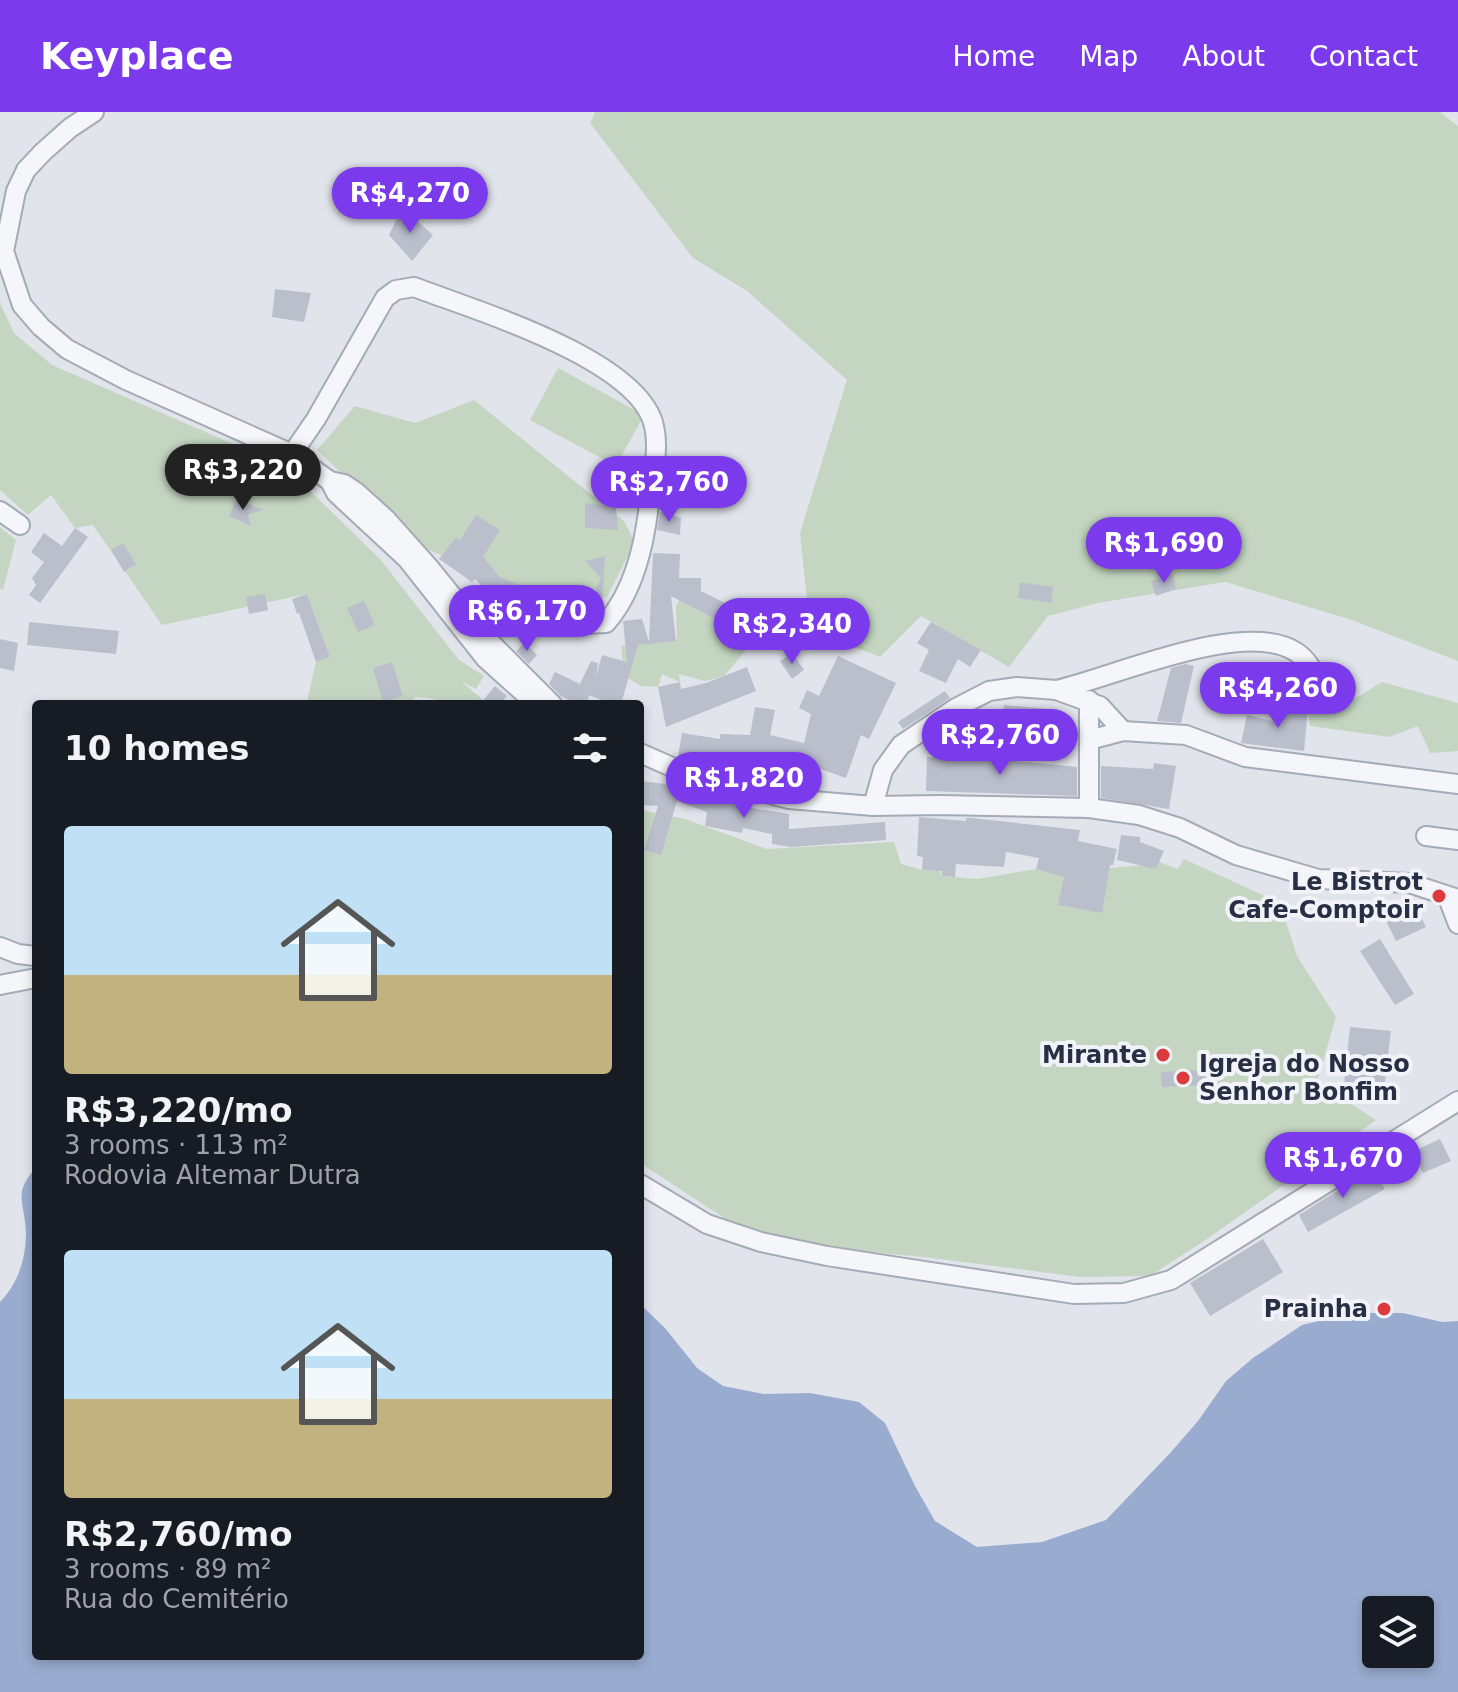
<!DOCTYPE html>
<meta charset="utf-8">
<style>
body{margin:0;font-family:"DejaVu Sans",sans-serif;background:#20242c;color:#f1f3f6;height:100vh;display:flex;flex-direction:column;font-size:30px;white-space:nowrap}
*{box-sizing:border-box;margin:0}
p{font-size:26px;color:#9ea1a6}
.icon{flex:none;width:44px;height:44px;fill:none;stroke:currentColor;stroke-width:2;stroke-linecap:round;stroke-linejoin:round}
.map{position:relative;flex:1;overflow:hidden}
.sheet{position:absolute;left:32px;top:588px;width:612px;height:960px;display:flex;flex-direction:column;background:#171b24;border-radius:8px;box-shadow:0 4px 12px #0003}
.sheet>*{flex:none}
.controls{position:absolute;left:1362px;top:1484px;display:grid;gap:16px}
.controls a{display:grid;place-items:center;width:72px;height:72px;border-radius:8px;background:#171b24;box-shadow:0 4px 12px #0003;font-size:40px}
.price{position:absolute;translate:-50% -68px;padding:0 18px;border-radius:28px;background:#7c3aed;color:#fff;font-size:26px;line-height:52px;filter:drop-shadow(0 2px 4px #0008)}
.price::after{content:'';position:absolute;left:50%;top:48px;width:24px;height:18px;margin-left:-12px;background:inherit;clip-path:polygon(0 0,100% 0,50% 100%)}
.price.current{background:#222;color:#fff}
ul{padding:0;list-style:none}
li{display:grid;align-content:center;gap:16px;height:424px;padding:0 32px}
li span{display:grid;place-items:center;height:248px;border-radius:8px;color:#555}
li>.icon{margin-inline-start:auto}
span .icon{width:144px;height:144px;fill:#fffc;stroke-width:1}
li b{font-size:34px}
h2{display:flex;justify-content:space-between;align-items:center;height:96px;padding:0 32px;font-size:34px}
header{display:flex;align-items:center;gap:48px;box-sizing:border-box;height:112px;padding:0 40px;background:#7c3aed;color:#fff}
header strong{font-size:38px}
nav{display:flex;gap:44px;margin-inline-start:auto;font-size:28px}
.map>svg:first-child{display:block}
</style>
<header>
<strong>Keyplace</strong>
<nav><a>Home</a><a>Map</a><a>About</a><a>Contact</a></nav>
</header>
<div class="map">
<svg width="1458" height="1580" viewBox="0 0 1458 1580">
<rect width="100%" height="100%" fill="#e1e4eb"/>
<g fill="#c4d6c2">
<path d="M595,0H1440L1458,14V549L1352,508L1225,470L1098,491L1048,504L1009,555L921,504L880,545L810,518L800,421L847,268L747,179L693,146L590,11Z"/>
<path d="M0,191L14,221L52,253L249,339L306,375L380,447L459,548L484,564L476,577L461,569L483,588C460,600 438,584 415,585L411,592H312L307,589L316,550L330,545L307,482L162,513L93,413L75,416L51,383L28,403L0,378Z"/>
<path d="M558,256L644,303L616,354L530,308Z"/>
<path d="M474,288L624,409L635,430L607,485L528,476L418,434L317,338L355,294L415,311Z"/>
<path d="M0,415L16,428L3,478L0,477Z"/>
<path d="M682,482L696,497L732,516L741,512L754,529L724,564L705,569L679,562L680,570L662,562L658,575L641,574L628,566L632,551L623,549L621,534L677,528L676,495Z"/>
<path d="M1382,570L1458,591V639L1430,641L1418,614L1389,625L1310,614L1306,592L1317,585L1338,597Z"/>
<path d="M640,698L685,707L767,737L894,730L901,752L922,758L940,759L942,764L977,767L1036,757L1050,761L1147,753L1156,757L1159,750L1178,757L1184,747L1280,791L1297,844L1336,905L1317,970L1376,1008L1207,1127L1150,1164L1080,1165L924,1145L761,1130L640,1051Z"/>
</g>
<path fill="#99accf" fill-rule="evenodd" d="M36,1056V1544H640V1192L665,1216L697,1256L723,1274L764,1282L810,1281L859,1290L885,1311L915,1374L935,1409L977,1435L1042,1430L1106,1408L1171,1340L1198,1309L1226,1269L1253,1246L1302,1213L1353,1201H1403L1442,1210L1458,1209V1580H0V1190C18,1172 26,1146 26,1121C25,1091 12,1081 36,1056ZM1376,1498H1420V1542H1376Z"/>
<g fill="#bbbfcc">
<path d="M402,96L433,123L412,149L389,123Z"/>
<path d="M275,177L311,181L304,210L272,205Z"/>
<path d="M236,387L263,398L248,402L251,414L229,404Z"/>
<path d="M585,391L616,395L618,418L585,416Z"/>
<path d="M660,400L681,406L680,423L657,418Z"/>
<path d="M476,403L500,418L483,445L500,465L528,476V479L549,480L534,502L516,490L508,499L475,467L472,470L439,447L456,425L460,428Z"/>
<path d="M75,416L88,425L40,491L29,483L36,473L32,466L44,450L31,440L44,421L62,434Z"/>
<path d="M123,431L136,452L124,460L111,438Z"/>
<path d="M653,441L680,442L679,466H701V479L741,499L732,516L671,484L676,529L638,533L621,592H611L589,583L587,592H577L561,584L549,572L555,560L580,572L591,549L598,551L596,564L602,543L627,550L623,509L642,507L649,530Z"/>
<path d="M605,444L602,497L584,500L589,491L580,500L564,501L566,481L593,483L601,466L585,449Z"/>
<path d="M1172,462L1176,477L1156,484L1151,469Z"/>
<path d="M1020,470L1053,475L1051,491L1018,486Z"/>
<path d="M265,482L268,498L249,502L246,485Z"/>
<path d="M307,482L330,545L316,550L299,501L297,502L292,487Z"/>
<path d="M364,489L375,513L358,520L347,496Z"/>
<path d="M29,510L119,519L116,542L27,533Z"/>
<path d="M931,510L981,538L970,555L958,547L946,571L919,559L929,538L917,531Z"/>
<path d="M0,527L18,531L14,559L0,556Z"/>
<path d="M525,531L537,543L529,552L516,539Z"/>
<path d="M792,541L804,558L792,567L780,549Z"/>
<path d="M838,544L896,571L869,627L861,623L846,666L815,655L814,658L793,653L792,656L771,651L738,648H698L678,644L682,621L720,627V622L750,623L755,595L775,598L770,623L804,631L811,602L799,596L807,578L819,584Z"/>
<path d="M392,550L403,584L383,590L373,556Z"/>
<path d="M1185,552L1194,554L1181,611L1157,609L1171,556Z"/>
<path d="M747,555L756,579L666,615L658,575L680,570L681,577L706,571Z"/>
<path d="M495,574L507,584L500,592H480Z"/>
<path d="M945,579L950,586L903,617L898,610Z"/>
<path d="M1004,593L1059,598L1058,611L1072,613L1070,628L1000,620Z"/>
<path d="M1282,593L1308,596L1304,639L1241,631L1247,603L1280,611Z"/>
<path d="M974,600L986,616L957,639L943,619Z"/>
<path d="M927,645L1006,650V648L1077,655V684L926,679Z"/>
<path d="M1154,651L1176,654L1169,697L1101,686V654L1153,657Z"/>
<path d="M640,669L684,674L727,689L747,692L746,695L789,702V717L885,710L886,728L792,735L772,732V722L743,716L742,721L705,714L707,700L677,689L661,743L644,738L658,694L640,693Z"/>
<path d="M919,705L966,709V706H972L1080,718L1078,729L1117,737L1113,753H1110L1102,801L1058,793L1064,765L1036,757L1039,746L1006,740L1004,755L956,752L955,765L942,764V759L922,758L923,745L917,744Z"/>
<path d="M1121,723L1140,725V730L1164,739L1156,757L1117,748Z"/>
<path d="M1403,791L1411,808L1420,803L1426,815L1396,829L1382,801Z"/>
<path d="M1380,827L1414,882L1395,893L1360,839Z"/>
<path d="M1350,915L1391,919L1384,977L1344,973Z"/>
<path d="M1204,958L1205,973L1162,975L1161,960Z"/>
<path d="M1440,1027L1451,1049L1423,1061L1412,1040Z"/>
<path d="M1373,1056L1385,1077L1308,1120L1299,1103Z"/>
<path d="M1263,1127L1283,1160L1210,1204L1190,1171Z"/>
</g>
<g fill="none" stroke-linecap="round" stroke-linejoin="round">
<defs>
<g id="minor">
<path d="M94,0L70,16L43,40L26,58L16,79L4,139L22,193L41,215L67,237L126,268L292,342L330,369L344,372L356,380L386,407L428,454L487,527L552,592"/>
<path d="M292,342L316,307L385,186L396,178L414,175C474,198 639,247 654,314C660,339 651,368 649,393C644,434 634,479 606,511C556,513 513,521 467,497"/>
<path d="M330,369L336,381L407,447L485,546L536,592"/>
<path d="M0,399L20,413"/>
<path d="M1056,578C1114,565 1244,506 1296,540C1309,548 1314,562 1321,575"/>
<path d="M1089,588V696"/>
<path d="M1089,628L1123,619L1186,623L1245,645L1458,672"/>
<path d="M640,641L681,659L789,687L873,694L938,693L1089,696L1139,703L1180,716L1236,743L1318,767L1409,771L1458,787"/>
<path d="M873,694L883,658L901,633L956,596L989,579L1017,575L1056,578L1100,594L1123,619"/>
<path d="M1426,724L1458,728"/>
<path d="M1448,786L1458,812"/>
<path d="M0,835L18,842L36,844"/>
<path d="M0,873L36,866"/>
<path d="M640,1072L707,1112L761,1130L827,1144L1074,1182L1124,1181L1171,1168L1458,989"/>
</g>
</defs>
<use href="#minor" stroke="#a5aab6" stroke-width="22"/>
<use href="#minor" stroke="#f5f6f9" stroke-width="18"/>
</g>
<g fill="#dd3a3e" stroke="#f1f3f8" stroke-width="3">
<circle cx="1439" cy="784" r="8"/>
<circle cx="1163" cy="943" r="8"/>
<circle cx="1183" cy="966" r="8"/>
<circle cx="1384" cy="1197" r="8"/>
</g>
<g text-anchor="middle" stroke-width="8" stroke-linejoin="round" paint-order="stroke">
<g font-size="24" font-weight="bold" fill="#272f45" stroke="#f1f3f8" text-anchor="end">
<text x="1423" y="778">Le Bistrot<tspan x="1423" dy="28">Cafe-Comptoir</tspan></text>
<text x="1147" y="951">Mirante</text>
<text x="1199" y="960" text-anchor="start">Igreja do Nosso<tspan x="1199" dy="28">Senhor Bonfim</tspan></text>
<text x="1368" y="1205">Prainha</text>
</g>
</g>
</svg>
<div class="controls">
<a><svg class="icon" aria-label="layers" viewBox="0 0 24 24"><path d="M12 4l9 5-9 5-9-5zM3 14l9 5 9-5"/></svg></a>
</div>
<b class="price" style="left:410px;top:123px">R$4,270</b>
<b class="price current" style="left:243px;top:400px">R$3,220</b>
<b class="price" style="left:669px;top:412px">R$2,760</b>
<b class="price" style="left:1164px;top:473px">R$1,690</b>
<b class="price" style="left:527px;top:541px">R$6,170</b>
<b class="price" style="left:792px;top:554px">R$2,340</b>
<b class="price" style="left:1278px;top:618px">R$4,260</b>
<b class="price" style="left:1000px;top:665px">R$2,760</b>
<b class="price" style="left:744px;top:708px">R$1,820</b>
<b class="price" style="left:1343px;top:1088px">R$1,670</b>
<section class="sheet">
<h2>10 homes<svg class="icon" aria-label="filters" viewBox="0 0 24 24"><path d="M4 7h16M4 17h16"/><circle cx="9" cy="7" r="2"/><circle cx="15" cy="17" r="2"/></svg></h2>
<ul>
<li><span style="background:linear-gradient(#bfe0f5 60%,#c2b280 0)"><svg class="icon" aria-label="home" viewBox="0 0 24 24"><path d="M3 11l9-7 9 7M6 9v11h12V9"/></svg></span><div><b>R$3,220/mo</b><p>3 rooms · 113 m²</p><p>Rodovia Altemar Dutra</p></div></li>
<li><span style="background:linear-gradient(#bfe0f5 60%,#c2b280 0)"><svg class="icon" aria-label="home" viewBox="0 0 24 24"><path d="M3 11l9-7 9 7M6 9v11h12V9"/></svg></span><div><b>R$2,760/mo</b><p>3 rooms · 89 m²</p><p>Rua do Cemitério</p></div></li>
</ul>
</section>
</div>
